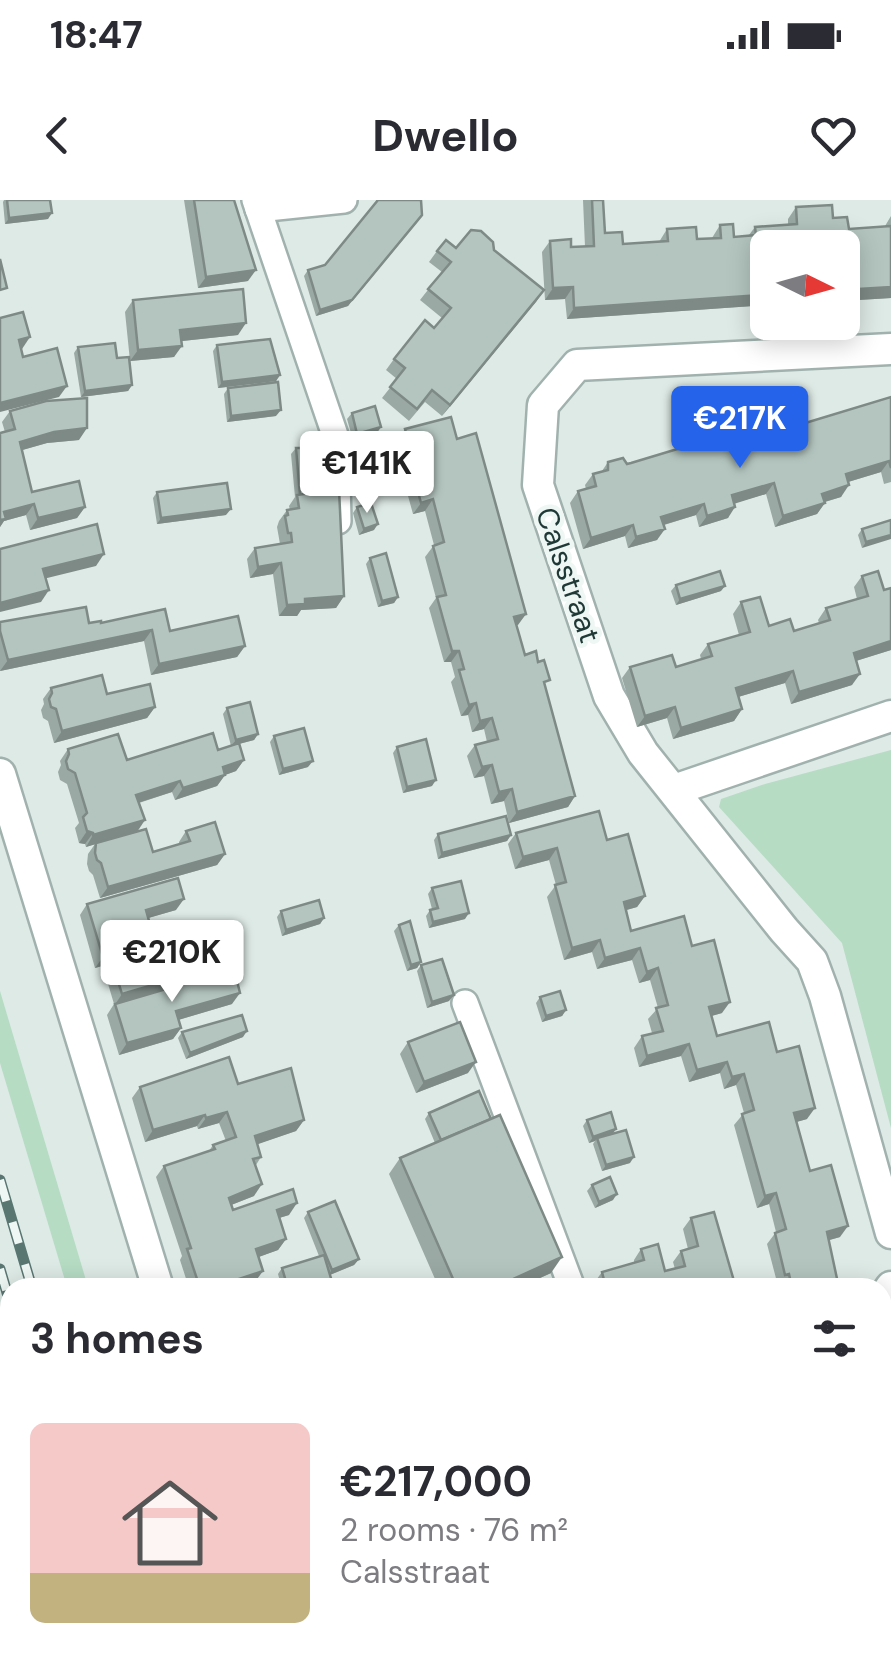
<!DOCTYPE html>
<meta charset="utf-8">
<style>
body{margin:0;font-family:"DM Sans",sans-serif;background:#f7f7f7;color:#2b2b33;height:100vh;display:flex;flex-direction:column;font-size:38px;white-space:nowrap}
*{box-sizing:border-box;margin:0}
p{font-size:32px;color:#7c7c81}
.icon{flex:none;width:55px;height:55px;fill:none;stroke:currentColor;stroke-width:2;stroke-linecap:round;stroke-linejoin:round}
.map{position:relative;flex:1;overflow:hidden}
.drawer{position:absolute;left:0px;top:1078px;width:892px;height:392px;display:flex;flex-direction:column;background:#fff;border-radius:30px 30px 0 0;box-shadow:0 5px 25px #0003}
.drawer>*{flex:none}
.needle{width:65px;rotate:95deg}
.controls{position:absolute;left:750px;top:30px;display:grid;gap:20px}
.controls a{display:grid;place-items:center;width:110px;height:110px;border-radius:15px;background:#fff;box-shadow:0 5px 25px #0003;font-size:50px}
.price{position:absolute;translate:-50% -85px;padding:0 22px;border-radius:10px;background:#fff;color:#222;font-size:32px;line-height:65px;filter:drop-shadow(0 2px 5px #0008)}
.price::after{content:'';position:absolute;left:50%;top:60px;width:30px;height:22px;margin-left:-15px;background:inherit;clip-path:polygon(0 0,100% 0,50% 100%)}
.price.current{background:#2563eb;color:#fff}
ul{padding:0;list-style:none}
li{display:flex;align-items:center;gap:30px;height:250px;padding:0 30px}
li span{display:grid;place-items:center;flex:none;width:280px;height:200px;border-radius:15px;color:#555}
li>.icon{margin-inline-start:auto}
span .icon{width:120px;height:120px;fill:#fffc;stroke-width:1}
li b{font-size:42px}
h2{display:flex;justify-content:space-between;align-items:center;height:120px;padding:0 30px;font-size:42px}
.status{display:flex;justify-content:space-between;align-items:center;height:70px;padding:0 50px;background:#fff;direction:ltr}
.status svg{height:28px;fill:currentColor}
header{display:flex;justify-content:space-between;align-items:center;height:130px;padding:0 30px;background:#fff;font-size:45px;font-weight:700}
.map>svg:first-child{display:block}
</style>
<div class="status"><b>18:47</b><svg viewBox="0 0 49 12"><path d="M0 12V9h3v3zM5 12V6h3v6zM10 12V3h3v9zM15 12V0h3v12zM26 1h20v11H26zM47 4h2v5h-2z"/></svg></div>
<header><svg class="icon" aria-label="back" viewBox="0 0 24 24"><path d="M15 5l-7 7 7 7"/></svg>Dwello<svg class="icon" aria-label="heart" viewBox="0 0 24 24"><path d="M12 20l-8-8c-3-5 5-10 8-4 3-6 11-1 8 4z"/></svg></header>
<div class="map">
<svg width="891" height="1469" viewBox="0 0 891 1469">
<rect width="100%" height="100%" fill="#deeae6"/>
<g fill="#b6dcc4">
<path d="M891,550V928L842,743L719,607L721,599L765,584Z"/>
<path d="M0,791L88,1087H67L0,863Z"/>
</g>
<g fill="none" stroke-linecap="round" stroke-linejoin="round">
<defs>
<g id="lane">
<path d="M255,0L336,238L338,321"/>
<path d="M258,9L344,0"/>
<path d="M465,803L572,1088"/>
</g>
<g id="street">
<path d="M891,149L577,165L543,205L538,285L609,496L643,553L784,730L812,761L825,796L891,1033"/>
<path d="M0,574L158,1088"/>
<path d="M674,590L891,516"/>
<path d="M882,1100L891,1087"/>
<path d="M882,1430L891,1432"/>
<path d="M0,1437L10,1469"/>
<path d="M271,1460L273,1469"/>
</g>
</defs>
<use href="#lane" stroke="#a1b2ae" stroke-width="30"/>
<use href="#street" stroke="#a1b2ae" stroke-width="35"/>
<use href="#lane" stroke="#fff" stroke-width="25"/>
<use href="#street" stroke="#fff" stroke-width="30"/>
<defs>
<g id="rail">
<path d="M0,980L32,1088"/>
<path d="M0,1069L10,1103"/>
<path d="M116,1460L119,1469"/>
<path d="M143,1460L146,1469"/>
</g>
</defs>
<use href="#rail" stroke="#597671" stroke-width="11"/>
<use href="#rail" stroke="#eff7f4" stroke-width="8" stroke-dasharray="22" stroke-linecap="butt"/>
</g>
<g fill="#9ba9a4">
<path d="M4,0H50L48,19L5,24L3,2Z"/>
<path d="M184,0H234L248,81L198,88Z"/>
<path d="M376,0H421L348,106L316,116L304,76L308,70L325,65L376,3Z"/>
<path d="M583,0H603L605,33L623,44L659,42L667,29L697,39L712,38L720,25L734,37L749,35L755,27L788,25V19L796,7L833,18L849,29L885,26L891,16V98L842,101L768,48V85L760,86L761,95L753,106L567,119L565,99L545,100L542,52L550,41L571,47H585Z"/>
<path d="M456,48L494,50L544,90L442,216L425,202L409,221L382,198L397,179L386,170L394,159L434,128L442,118L420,100L442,72L429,62L437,51Z"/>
<path d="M133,100L238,135L182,141L174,157L130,161L125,112Z"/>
<path d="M217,145L280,175L276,181L218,188L213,151Z"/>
<path d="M78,147L117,158L132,185L128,191L81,197L74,153Z"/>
<path d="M228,188L276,216L227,222L224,194Z"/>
<path d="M891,197V282L884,284L881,272L848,282L841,297L825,302L817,314L775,327L766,294L734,303L728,318L715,322L699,327L696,315L664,325L657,340L628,348L625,336L583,349L570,303L578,291L586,289L585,285L593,274L602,271L608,262L627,264L739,236L759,237Z"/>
<path d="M10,211L79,240L47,243L22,250L32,292L85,307L77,318L30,330L26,315L4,321L0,327V233L5,232L2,222Z"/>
<path d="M352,213L377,233L353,240L347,219Z"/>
<path d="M405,229L457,239L526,414L517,425L525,455L545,487L575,596L568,607L509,623L504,601L491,604L484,576L474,578L467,556L475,545L487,542L484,529L472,532L468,515L461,516L451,482L455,477L451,462H444L429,408L436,398L425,357L434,345L425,311L413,314L399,263L402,259L397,241Z"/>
<path d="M296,248L335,290L344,396L336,408L301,410L297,416H279L273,374L250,378L247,359L255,348L280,344L277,327L279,321L287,310H290L289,306L295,297L291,254Z"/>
<path d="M157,292L226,315L157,324L153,298Z"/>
<path d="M357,307L374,330L359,335L353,313Z"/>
<path d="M891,320L862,348L858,335L862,329Z"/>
<path d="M370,358L398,397L394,403L378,407L366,364Z"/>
<path d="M862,376L891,450L856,461L852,485L791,504L785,483L738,497L742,509L734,521L673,539L667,518L637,527L622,478L630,467H676L701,459L700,455L708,444L739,435L733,414L741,402L769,426L794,431L819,423L818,420L826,408L857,399L854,387Z"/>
<path d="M676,385L721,391L676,405L671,391Z"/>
<path d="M0,422L101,423L170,431L245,446L237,457L151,475L144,441L0,471Z"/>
<path d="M51,488L107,494L155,507L147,518L54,543L48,521L43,518L41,510L44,504L43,499Z"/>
<path d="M227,508L258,534L254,540L239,544L244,560L236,571L225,575L217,586L175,600L172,592L139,603L137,631L153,652L179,644V642L186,631L225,654L217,665L100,698L93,675L89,671L87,664L88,654L95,644L86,647L85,644L79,643L75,628L79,623L67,584L60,580L58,572L61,565L60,561L68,549L127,560L218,550L231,546L223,514Z"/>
<path d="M274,536L308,567L279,575L270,542Z"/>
<path d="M397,547L432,586L403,593L393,553Z"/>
<path d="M516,633L607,640L645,696L637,707L626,710L631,731L692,746L722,813L711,816L717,836L777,852L807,919L796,922L810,971L840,1037L829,1040L839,1088H781V1085L778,1086L767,1044L776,1032L769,1004L757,1008L734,925L744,913L736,885L724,889L720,873L689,882L681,856L639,867L634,848L642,836L652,833L648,819L658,808L650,780L639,783L632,760L597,769L592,752L564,760L547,697L556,685L549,660L515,669L508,644Z"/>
<path d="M438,634L511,635L507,641L438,659L434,640Z"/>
<path d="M432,688L465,719L429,728L426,716L430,710L432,709L428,694Z"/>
<path d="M87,704L176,710L148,718L147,753L95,768L80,715Z"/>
<path d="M281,711L324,718L320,724L282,736L277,717Z"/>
<path d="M399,725L421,762L417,768L407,771L394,731Z"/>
<path d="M235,761L228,771L232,804L178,820L181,828L173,839L119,855L107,815L114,804L106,777L113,765Z"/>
<path d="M421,765L449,801L427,808L417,771Z"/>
<path d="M540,797L566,810L562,816L542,822L536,803Z"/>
<path d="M182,832L243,837L186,859L178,838Z"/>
<path d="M408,842L468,873L416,893L400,854Z"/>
<path d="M238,884L304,920L296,931L257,944L261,957L256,965L254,996L231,1005L233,1010L289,1015L279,1018L286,1039L278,1050L258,1057L255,1082L238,1088H189L180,1060L182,1056L156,977L164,966L209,951L213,945L226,941L219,923L198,929L197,926L145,942L132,898L140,887Z"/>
<path d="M429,913L551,1073L518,1088H439L389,974L400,958L435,943L425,919Z"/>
<path d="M587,920L614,933L630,963L602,971L593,944L595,941L589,943L583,926Z"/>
<path d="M592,985L613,1000L595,1008L587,991Z"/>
<path d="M308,1012L359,1059L354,1065L330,1075L331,1088H273L281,1085L278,1074L282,1068L319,1056L304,1018Z"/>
<path d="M691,1018L736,1088H595L594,1083L602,1072L634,1063V1060L641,1049L665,1071L675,1069L673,1062L681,1051L688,1049L683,1029Z"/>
<path d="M346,1460H464L448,1469H343L342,1466Z"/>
<path d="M658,1460H771V1463L809,1469H660Z"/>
</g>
<g fill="#7e8a86">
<path d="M52,13L48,19L5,24L9,18Z"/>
<path d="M418,21L348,106L316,116L320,110Z"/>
<path d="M256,70L248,81L198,88L206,77Z"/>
<path d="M768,74V85L752,86L760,75Z"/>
<path d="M573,87L565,99L545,100L553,88Z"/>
<path d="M891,87V98L842,101V90Z"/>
<path d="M544,90L536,102L442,216L450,205Z"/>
<path d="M761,95L753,106L567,119L574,108Z"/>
<path d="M246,123L238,135L173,142L180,130Z"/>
<path d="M30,137L22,149L11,151L19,140Z"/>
<path d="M182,146L174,157L130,161L138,150Z"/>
<path d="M280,175L276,181L218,188L222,182Z"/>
<path d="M132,185L128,191L81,197L85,191Z"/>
<path d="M67,186L59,197L0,212V203Z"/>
<path d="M281,210L276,216L227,222L231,216Z"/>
<path d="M381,227L377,233L353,240L357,234Z"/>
<path d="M87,228L79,240L47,243L12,253L20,242L54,232Z"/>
<path d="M889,261L881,272L838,285L846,274Z"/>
<path d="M774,283L766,294L724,307L732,295Z"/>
<path d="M849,285L841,297L814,305L822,294Z"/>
<path d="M433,299L425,311L413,314L421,303Z"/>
<path d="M825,303L817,314L775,327L783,316Z"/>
<path d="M34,304L26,315L4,321L0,327V317L4,312Z"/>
<path d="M704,304L696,315L653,328L661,317Z"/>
<path d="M85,307L77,318L30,330L38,318Z"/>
<path d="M735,307L728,318L699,327L707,316Z"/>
<path d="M231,309L226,315L157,324L161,318Z"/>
<path d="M378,324L374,330L359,335L364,329Z"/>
<path d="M633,325L625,336L583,349L591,338Z"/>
<path d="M665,329L657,340L628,348L636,337Z"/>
<path d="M891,335V339L862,348L866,342Z"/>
<path d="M104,354L96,366L35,381L43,369Z"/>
<path d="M281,363L273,374L250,378L258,367Z"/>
<path d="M725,386L721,391L676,405L680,399Z"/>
<path d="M49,390L41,402L0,412V403Z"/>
<path d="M344,396L336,408L301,410L297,416H279L287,405L305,399Z"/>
<path d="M398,397L394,403L378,407L382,401Z"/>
<path d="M526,414L518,425L507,428L514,417Z"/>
<path d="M152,430L144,441L0,471L8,460Z"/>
<path d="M891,441V450L846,464L854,453Z"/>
<path d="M245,446L237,457L151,475L159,464Z"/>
<path d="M452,451H459L451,462H444Z"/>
<path d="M793,471L785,483L728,500L736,488Z"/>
<path d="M860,474L852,485L791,504L799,492Z"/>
<path d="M476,503L468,515L461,516L469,505Z"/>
<path d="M155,507L147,518L54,543L62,531Z"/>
<path d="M675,507L667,518L637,527L645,516Z"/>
<path d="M742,509L734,521L673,539L681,528Z"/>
<path d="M492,518L484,529L472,532L480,521Z"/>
<path d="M258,534L254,540L231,546L236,540Z"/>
<path d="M244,560L236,571L225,575L217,586L175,600L183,588L223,567Z"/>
<path d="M313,561L308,567L279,575L283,569Z"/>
<path d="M492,565L484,576L474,578L482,567Z"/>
<path d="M436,580L432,586L403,593L407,587Z"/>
<path d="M180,581L172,592L128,606L136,595Z"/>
<path d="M512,589L504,601L491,604L499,592Z"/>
<path d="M575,596L568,607L509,623L517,612Z"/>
<path d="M145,620L137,632L86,647L93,635Z"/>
<path d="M87,631L93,633L85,644L79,643Z"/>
<path d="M511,635L507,641L438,659L442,653Z"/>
<path d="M557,648L549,660L515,669L523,657Z"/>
<path d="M225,654L217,665L100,698L108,687Z"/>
<path d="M645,696L637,707L616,713L624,702Z"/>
<path d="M184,699L176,710L138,721L146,710Z"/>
<path d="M469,713L465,719L429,728L433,722Z"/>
<path d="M324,718L320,724L282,736L286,730Z"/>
<path d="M600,740L592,752L564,760L572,748Z"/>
<path d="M155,742L147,753L95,768L103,757Z"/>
<path d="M640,748L632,760L597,769L605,758Z"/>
<path d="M235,761L227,772L114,806L122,794Z"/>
<path d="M421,762L417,768L407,771L411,765Z"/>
<path d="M658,768L650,780L639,783L647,772Z"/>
<path d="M240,793L232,804L168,823L176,811Z"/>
<path d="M454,795L449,801L427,808L432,802Z"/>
<path d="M730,802L722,813L701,819L709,807Z"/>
<path d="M566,810L562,816L542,822L546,816Z"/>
<path d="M181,828L173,839L119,855L127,843Z"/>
<path d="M247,831L243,837L186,859L190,853Z"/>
<path d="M689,844L681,856L639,867L647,856Z"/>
<path d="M476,862L468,873L416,893L424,882Z"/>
<path d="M727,862L720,873L689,882L697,870Z"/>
<path d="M744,874L736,885L724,889L732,877Z"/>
<path d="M815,908L807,919L786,925L794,913Z"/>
<path d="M227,912L219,923L198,929L206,918Z"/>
<path d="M205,915L197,926L145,942L153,930Z"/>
<path d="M304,920L296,931L247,948L255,936Z"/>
<path d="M616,929L612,935L597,938L595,941L589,943L593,937Z"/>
<path d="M634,957L630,963L602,971L606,965Z"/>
<path d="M262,984L254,996L221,1009L229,998Z"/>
<path d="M776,993L769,1004L757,1008L765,996Z"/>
<path d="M617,994L613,1000L595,1008L599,1002Z"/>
<path d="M297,1003L289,1015L269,1021L277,1010Z"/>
<path d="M848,1026L840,1037L819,1043L827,1032Z"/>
<path d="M286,1039L278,1050L248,1061L256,1049Z"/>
<path d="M562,1057L551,1073L518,1088H493Z"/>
<path d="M359,1059L354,1065L327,1076L332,1070Z"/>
<path d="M263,1071L255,1082L238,1088H212Z"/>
<path d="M452,1460H464L448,1469H436Z"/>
</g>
<g fill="#b4c5bf" stroke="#7e8a86" stroke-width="2.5">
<path d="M7,0H50L52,13L9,18Z"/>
<path d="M194,0H234L256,70L206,77Z"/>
<path d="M378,0H421L422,15L352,100L320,110L308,70L325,65Z"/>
<path d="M592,0H603L605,33L622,32L623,44L668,41L667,29L696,27L697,39L721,38L720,25L733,24L734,37L756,35L755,27L797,24L796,7L832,5L833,18L847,17L849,29L891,26V87L842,90V48H768V74L760,75L761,95L574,108L573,87L553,88L550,41L571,39V47L594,46Z"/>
<path d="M471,30L481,31L493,42L494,50L544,90L450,205L432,190L417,209L390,187L405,168L394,159L425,120L434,128L451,108L428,89L451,62L437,51L446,40L456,48Z"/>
<path d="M0,59L7,88L0,90Z"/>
<path d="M243,89L246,123L180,130L182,146L138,150L133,100Z"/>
<path d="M23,112L30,137L19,140L23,157L57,148L67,186L0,203V118Z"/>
<path d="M270,139L280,175L222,182L217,145Z"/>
<path d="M115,143L117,158L129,157L132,185L85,191L78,147Z"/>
<path d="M278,182L281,210L231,216L228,188Z"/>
<path d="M891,197V268L889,261L846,274L849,285L822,294L825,303L783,316L774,283L732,295L735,307L723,311L707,316L704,304L661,317L665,329L636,337L633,325L591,338L578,291L596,286L593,274L608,270V262L623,258L627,264L631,263L737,231L739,236L758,230L759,237Z"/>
<path d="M87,198V228L54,232L20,242L32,292L79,281L85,307L38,318L34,304L4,312L6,319L0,320V233L15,229L10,211L46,201Z"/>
<path d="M375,206L381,227L357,234L352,213Z"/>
<path d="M451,217L457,239L476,233L526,414L514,417L519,434L525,455L536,451L538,462L544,460L550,480L544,482L575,596L517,612L512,589L499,592L492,565L482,567L475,545L498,539L492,518L480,521L476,503L469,505L459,470L464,469L459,451H452L437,397L446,395L433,346L444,342L433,299L421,303L407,252L411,251L405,229Z"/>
<path d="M296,248H334L335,290L300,295Z"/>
<path d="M227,283L231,309L161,318L157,292Z"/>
<path d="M339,289L344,396L305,399V404L287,405L281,363L258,367L255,348L292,342L291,333H288L285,316L288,315L287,310L299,308L297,295Z"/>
<path d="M371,303L378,324L364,329L357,307Z"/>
<path d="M891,320V335L866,342L862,329Z"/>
<path d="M97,324L104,354L43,369L49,390L0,403V349Z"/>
<path d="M386,353L398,397L382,401L370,358Z"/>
<path d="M720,371L725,386L680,399L676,385Z"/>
<path d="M878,371L884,390L891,388V441L854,453L860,474L799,492L793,471L736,488L742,509L681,528L675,507L645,516L630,467L672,455L676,467L712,456L708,444L750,432L741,402L760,397L769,426L790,419L794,431L830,420L826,408L868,396L862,376Z"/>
<path d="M86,407L89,423L101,421V423L165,409L170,431L238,416L245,446L159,464L152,430L8,460L0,431V422Z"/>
<path d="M102,475L107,494L150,484L155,507L62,531L56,509L51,507L49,499L52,493L51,488Z"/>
<path d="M250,502L258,534L236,540L227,508Z"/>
<path d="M304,528L313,561L283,569L274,536Z"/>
<path d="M213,533L218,550L239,543L244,560L223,567L225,575L183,588L180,581L136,595L145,620L93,635V633L87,631L83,617L87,613L75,573L68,569L66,561L69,554L68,549L118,534L127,560Z"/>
<path d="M426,539L436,580L407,587L397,547Z"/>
<path d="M599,611L607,640L628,634L645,696L624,702L631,731L684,716L692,746L714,740L730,802L709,807L717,836L769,822L777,852L799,846L815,908L794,913L810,971L831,965L848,1026L827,1032L839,1088H792L789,1074L785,1075L775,1033L786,1029L776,993L765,996L742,914L754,910L744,874L732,877L727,862L697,870L689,844L647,856L642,836L663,831L656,808L668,805L658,768L647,772L640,748L605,758L600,740L572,748L555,685L566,682L557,648L523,657L516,633Z"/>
<path d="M506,616L511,635L442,653L438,634Z"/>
<path d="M215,622L225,654L108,687L101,663L97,660L95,653L96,643L146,629L153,652L190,641L186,631Z"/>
<path d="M178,678L184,699L146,710L155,742L103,757L87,704Z"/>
<path d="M461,681L469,713L433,722L430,710L438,708L432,688Z"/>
<path d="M319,700L324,718L286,730L281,711Z"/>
<path d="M410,721L421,762L411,765L399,725Z"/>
<path d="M226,731L235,761L122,794L113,765Z"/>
<path d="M442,759L454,795L432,802L421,765Z"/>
<path d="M234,769L240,793L176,811L181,828L127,843L115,804Z"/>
<path d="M560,791L566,810L546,816L540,797Z"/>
<path d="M242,815L247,831L190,853L182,832Z"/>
<path d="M460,822L476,862L424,882L408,842Z"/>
<path d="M229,857L238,884L291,868L304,920L255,936L261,957L253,959L262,984L229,998L233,1010L293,989L297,1003L277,1010L286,1039L256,1049L263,1071L212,1088H200L187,1049L191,1048L164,966L215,949L213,945L236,937L227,912L206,918L205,915L153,930L140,887Z"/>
<path d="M479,891L491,919L441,940L429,913Z"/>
<path d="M611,912L616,929L593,937L587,920Z"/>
<path d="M500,915L562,1057L493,1088H457L400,958Z"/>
<path d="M626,930L634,957L606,965L597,938Z"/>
<path d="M610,977L617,994L599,1002L592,985Z"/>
<path d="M335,1001L359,1059L332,1070L308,1012Z"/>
<path d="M714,1012L736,1088H606L602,1072L644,1060L641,1049L658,1044L665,1071L685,1066L681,1051L698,1046L691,1018Z"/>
<path d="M324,1055L333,1085L325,1088H288L282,1068Z"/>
<path d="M352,1460H452L437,1468L438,1469H354Z"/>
<path d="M669,1460H771V1463L781,1460H806L809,1469H672Z"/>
</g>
<g text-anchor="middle" stroke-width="9" stroke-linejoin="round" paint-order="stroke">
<g font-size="30" fill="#1f3a36" stroke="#eff7f4">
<text transform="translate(568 375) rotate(71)" y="10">Calsstraat</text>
</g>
</g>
</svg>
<div class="controls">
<a><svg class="needle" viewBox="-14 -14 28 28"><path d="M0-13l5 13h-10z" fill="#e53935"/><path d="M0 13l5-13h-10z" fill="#7c7c81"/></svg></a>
</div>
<b class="price current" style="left:740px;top:271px">€217K</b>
<b class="price" style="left:367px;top:316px">€141K</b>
<b class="price" style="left:172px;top:805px">€210K</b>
<section class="drawer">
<h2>3 homes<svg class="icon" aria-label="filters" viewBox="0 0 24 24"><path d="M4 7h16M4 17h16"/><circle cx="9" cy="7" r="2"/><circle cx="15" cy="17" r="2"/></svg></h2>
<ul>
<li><span style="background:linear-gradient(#f6c9c9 75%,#c2b280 0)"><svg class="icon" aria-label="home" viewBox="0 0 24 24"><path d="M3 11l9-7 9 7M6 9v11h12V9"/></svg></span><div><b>€217,000</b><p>2 rooms · 76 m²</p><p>Calsstraat</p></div></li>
</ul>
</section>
</div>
